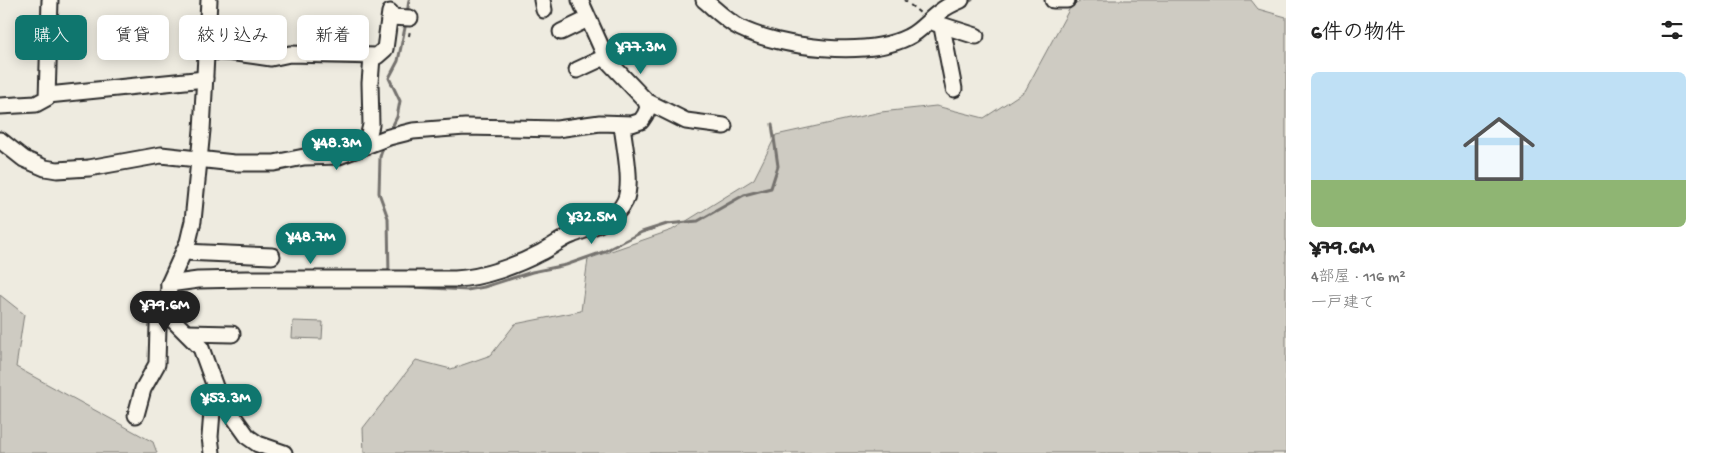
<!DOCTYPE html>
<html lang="ja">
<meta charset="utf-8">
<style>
body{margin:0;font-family:"Gochi Hand","Klee One",sans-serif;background:#f2f2f2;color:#222;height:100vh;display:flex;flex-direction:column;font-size:19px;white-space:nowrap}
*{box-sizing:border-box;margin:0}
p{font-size:16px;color:#767676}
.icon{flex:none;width:28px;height:28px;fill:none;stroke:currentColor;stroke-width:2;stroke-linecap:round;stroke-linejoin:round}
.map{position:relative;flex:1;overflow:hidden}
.details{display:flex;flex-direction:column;background:#fff;width:425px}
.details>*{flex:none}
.hud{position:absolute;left:15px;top:15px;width:475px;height:45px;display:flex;gap:10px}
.price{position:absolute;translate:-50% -42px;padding:0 11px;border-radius:18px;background:#0f766e;color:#fff;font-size:16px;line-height:32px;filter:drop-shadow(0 1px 2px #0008)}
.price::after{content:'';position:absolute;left:50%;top:30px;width:15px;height:11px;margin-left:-8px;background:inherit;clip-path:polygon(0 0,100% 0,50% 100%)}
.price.current{background:#222;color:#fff}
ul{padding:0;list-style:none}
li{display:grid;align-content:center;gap:10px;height:265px;padding:0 25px}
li+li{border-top:1px solid #e0e0e0}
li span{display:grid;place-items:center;height:155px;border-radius:8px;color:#555}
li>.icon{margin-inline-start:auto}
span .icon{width:90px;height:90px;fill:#fffc;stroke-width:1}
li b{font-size:21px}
h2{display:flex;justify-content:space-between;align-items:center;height:60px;padding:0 25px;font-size:21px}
.pill{padding:0 18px;border-radius:8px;background:#fff;box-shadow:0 2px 12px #0003;font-size:18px;line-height:45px}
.pill.current{background:#0f766e;color:#fff}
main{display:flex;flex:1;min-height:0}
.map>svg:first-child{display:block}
</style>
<main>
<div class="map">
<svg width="1286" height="453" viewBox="0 0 1286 453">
<rect width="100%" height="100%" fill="#eeebe0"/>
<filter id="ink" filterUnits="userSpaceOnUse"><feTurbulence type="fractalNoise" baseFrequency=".02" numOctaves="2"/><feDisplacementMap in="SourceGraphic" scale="10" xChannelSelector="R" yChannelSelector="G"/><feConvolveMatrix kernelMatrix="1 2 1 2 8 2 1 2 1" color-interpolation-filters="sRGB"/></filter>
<g filter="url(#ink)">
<g fill="#cecbc2" stroke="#7c7b76">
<path d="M1084,0H1251L1258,9L1286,17V453H364L363,428L416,360L451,369L491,355L515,324L581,311L588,259L672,230L754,179L776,135L881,112L936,106L984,118L1025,91L1071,6Z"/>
<path d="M0,295L24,314L16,367L153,442L157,453H0Z"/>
<path d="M293,321L323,322L322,339L292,338Z"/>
</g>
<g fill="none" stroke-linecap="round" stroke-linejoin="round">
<g stroke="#74726e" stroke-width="3">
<path d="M966,3L972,0"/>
<path d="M407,14L409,0"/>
<path d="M770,46L788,50"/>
<path d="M390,131L397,117L400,101L389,78L398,61L406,23"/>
<path d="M384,144L380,157L379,193L388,218L389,275"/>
<path d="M395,286L467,290L484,287L532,272L566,265L603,252L642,232L667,224L698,221L744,195L771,188L778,166L772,124"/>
</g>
<defs>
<g id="minor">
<path d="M209,0L202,130L193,221L188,242L169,284L168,308L173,320L201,348L218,395L248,437L258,444L284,453"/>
<path d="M542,0L544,10"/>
<path d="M580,0L607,60L646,101L686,121L724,126"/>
<path d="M704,0C716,10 727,21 740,28C781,48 866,58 908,37C921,31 929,19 941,11C947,6 954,3 961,0"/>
<path d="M1053,0H1067"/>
<path d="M390,17L410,18"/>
<path d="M935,23L976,36"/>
<path d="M942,27L954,89"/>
<path d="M561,32L588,19"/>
<path d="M207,51L236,53L271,58L290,54L377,56L385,49L390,12"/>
<path d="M577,70L605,57"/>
<path d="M48,95L205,79"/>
<path d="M0,106L36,104L47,98L50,0"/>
<path d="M0,140L24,159L45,168L57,170L89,168L161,155L234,163H274L304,157L339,156L389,137L413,131L465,127L557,129L600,123L632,124L641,121L645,115L648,108L646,101"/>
<path d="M366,146L371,125L370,83L372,57"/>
<path d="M184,252L272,256"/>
<path d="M169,284L198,280L246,279H455C483,278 518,265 542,252C552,247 561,239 572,235C591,227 615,222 625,201C633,183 624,145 622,125"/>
<path d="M187,333L232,334"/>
<path d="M136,415L143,389L157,364L158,326L160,318L168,308"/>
<path d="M212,453L210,437L214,387"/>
</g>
</defs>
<use href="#minor" stroke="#2b2b2b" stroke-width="19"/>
<g stroke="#2b2b2b" stroke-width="2" stroke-dasharray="4 4" stroke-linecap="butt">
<path d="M904,0L920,13"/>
<path d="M409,36L410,30"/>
</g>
<use href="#minor" stroke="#fbf7ec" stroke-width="15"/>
</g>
</g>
</svg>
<b class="price" style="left:641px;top:75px">¥77.3M</b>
<b class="price" style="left:337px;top:171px">¥48.3M</b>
<b class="price" style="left:592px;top:245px">¥32.5M</b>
<b class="price" style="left:311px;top:265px">¥48.7M</b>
<b class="price current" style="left:165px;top:333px">¥79.6M</b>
<b class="price" style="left:226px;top:426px">¥53.3M</b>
<div class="hud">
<a class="pill current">購入</a>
<a class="pill">賃貸</a>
<a class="pill">絞り込み</a>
<a class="pill">新着</a>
</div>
</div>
<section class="details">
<h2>6件の物件<svg class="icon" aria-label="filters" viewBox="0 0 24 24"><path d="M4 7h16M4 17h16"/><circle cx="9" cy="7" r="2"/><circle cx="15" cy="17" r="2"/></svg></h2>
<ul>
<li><span style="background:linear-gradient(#bfe0f5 70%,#8fb573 0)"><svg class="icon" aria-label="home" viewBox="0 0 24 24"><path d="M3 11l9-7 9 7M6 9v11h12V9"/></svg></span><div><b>¥79.6M</b><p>4部屋 · 116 m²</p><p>一戸建て</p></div></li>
</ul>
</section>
</main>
